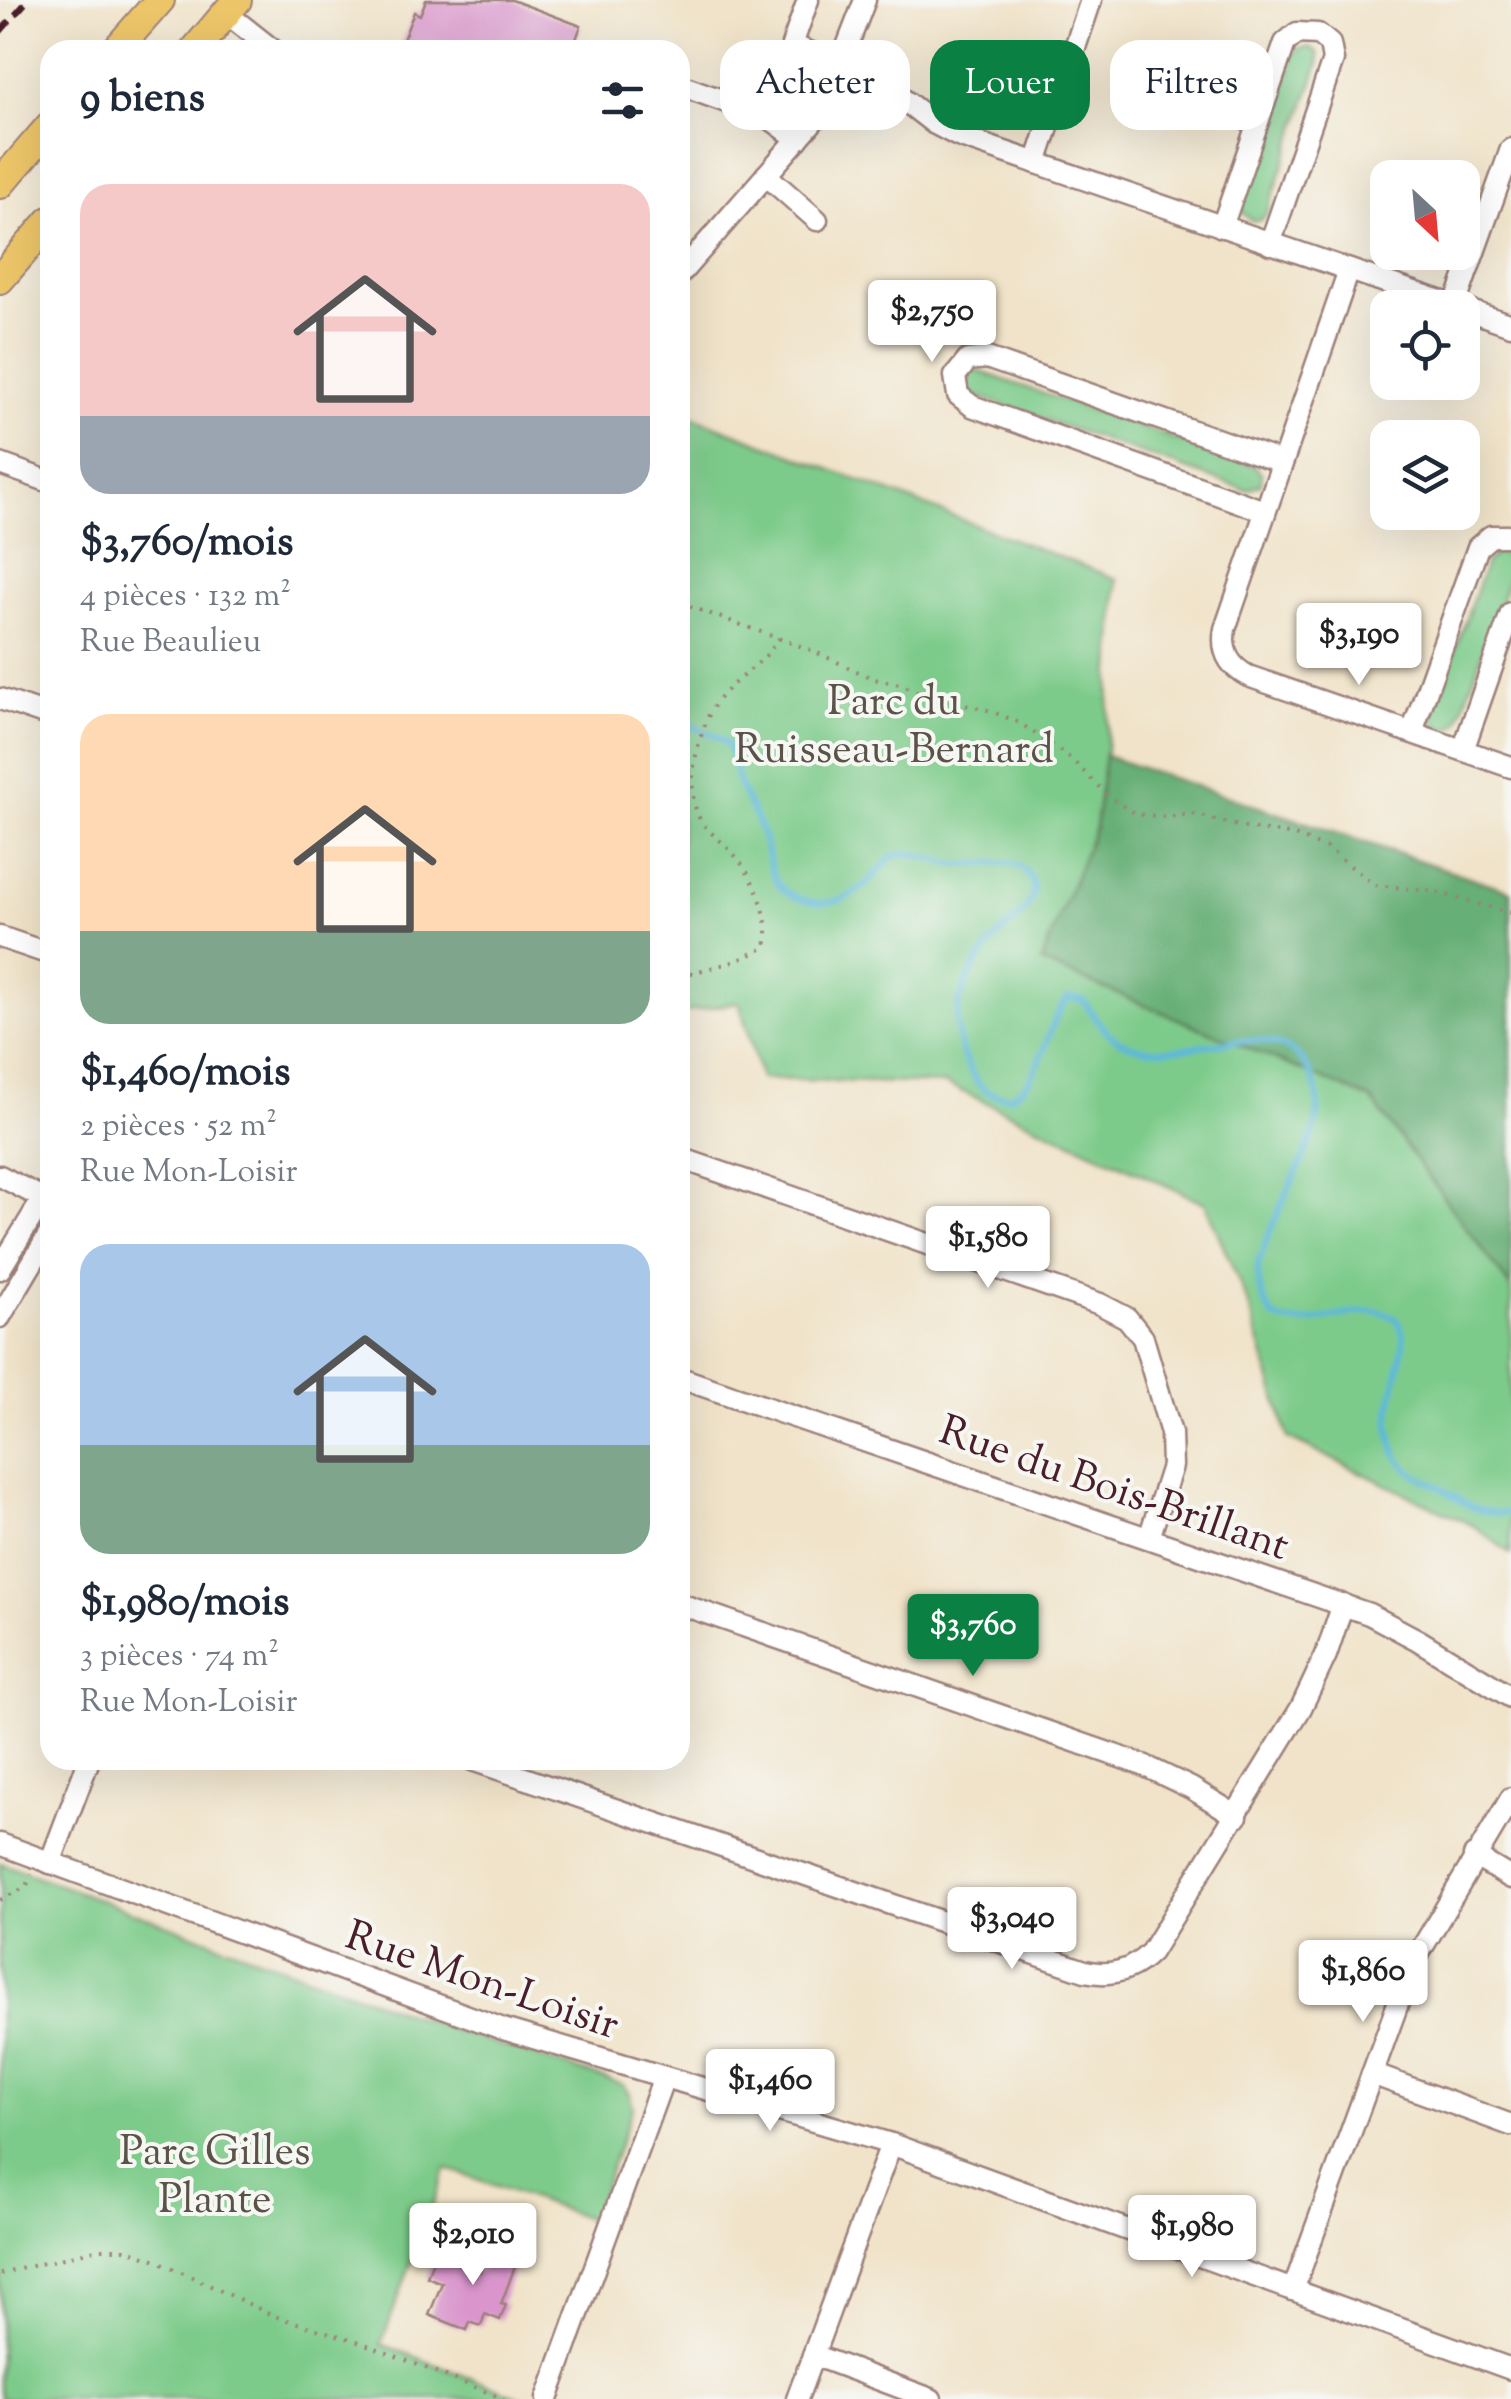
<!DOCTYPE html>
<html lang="fr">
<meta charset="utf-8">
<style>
body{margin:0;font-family:"Sorts Mill Goudy",serif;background:#f6f6f7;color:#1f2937;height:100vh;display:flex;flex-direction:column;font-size:38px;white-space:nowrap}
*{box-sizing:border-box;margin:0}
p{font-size:32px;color:#747a83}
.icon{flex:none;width:55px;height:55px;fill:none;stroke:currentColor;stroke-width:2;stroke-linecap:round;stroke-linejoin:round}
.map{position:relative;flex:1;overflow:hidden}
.drawer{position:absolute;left:40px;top:40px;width:650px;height:1730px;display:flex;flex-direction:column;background:#fff;border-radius:30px;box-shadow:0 10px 40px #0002}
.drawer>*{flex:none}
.guide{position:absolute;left:720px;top:40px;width:640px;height:90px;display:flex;gap:20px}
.needle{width:65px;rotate:154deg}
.buttons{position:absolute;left:1370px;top:160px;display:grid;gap:20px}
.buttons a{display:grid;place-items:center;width:110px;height:110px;border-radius:20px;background:#fff;box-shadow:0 10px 40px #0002;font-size:50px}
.price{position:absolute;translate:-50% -85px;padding:0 22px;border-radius:10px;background:#fff;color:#222;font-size:32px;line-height:65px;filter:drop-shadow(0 2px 5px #0008)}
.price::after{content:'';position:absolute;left:50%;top:60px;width:30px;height:22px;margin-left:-15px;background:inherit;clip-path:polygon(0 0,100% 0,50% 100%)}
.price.active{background:#0b8043;color:#fff}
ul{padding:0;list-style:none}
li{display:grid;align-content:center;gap:20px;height:530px;padding:0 40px}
li span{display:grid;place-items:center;height:310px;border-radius:30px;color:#555}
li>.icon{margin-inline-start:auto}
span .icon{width:180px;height:180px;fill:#fffc;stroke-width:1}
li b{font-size:42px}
h2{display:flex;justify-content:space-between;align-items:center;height:120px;padding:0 40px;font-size:42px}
.pill{padding:0 35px;border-radius:30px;background:#fff;box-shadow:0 10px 40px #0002;font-size:35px;line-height:90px}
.pill.active{background:#0b8043;color:#fff}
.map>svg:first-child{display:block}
</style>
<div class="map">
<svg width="1511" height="2399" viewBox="0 0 1511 2399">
<rect width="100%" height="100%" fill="#f6f6f2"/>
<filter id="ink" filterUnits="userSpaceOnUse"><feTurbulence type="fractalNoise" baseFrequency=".01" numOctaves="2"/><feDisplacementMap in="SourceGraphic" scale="20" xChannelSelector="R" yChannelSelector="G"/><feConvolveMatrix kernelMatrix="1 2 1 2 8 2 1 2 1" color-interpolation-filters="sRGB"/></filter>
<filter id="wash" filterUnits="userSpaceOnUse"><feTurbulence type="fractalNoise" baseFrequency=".0048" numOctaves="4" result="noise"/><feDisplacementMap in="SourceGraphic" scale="40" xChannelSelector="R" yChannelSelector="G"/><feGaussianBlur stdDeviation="2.25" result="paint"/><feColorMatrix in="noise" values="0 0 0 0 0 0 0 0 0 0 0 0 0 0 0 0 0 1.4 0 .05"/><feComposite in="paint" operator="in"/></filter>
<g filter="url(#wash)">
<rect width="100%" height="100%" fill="#f0e3c9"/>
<g fill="#7dcb8a" stroke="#64755a" stroke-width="2.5">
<path d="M1310,47L1318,53L1319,64L1267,213L1260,220L1252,221L1242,213V203L1295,52L1299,48Z"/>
<path d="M975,370L1255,466L1262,474L1261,484L1246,490L977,396L967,389L966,383Z"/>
<path d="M680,412L1117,579L1106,749L1095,827L1041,962L1371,1099L1511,1288V1554L1474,1526L1288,1438L1248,1303L1205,1203L946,1084L761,1079L739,1002L680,1013Z"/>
<path d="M1498,552L1508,556L1511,571L1458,723L1450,729L1440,728L1434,721V710L1486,562Z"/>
<path d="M0,1863L456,2031L622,2084L630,2095L633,2107L592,2220L446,2168L381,2344L525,2399H0Z"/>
</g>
<path fill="#66af76" stroke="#586750" stroke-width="2.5" d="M1105,756L1511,891V1288L1371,1099L1041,962L1095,827Z"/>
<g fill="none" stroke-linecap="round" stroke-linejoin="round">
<path stroke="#5db8db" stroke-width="6" d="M680,721C695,728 716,733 727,745C735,755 734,769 738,781C745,800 757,817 763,836C773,870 768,894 813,902C839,907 862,890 878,872C884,866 887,859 894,856C910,849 937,861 953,864C973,867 995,860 1014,864C1023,867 1032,876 1033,886C1036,910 1002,929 990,945C956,989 944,1028 974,1077C983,1092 994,1097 1011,1096C1047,1076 1043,1028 1068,998L1083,1000C1101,1027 1110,1044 1147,1049C1200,1057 1279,1012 1310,1073C1318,1087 1320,1102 1317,1118C1313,1142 1302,1160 1292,1182C1280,1207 1269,1233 1259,1260C1255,1280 1262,1300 1273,1317C1308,1337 1374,1292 1398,1322C1420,1350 1362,1423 1408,1469C1417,1478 1431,1481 1441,1488C1463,1503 1483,1517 1511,1512"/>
</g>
<g id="blocks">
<g fill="#d995cc">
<path d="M426,0H512L581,26L572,50H399L414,12L420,15Z"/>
<path d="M491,2242L520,2253L501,2304L506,2305L500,2320L485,2314L481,2326L470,2322L467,2330L429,2315L442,2283L427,2277L435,2255L480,2272Z"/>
</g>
</g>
</g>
<g filter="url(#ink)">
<use href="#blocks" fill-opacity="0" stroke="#9d817a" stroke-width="2.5"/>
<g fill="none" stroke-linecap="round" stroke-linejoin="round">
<defs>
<g id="minor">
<path d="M808,0L792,45L842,65"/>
<path d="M226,13L273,50"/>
<path d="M841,69L886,86L935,124L958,136L1461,308"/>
<path d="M680,85L768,117L798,139"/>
<path d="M1036,163L1091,0"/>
<path d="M766,175L817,220"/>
<path d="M1222,227L1285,43L1297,33L1318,34L1330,44L1333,60L1270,244"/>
<path d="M1349,270L1225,629C1221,651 1229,666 1248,676L1511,767"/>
<path d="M680,274L822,111L865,0"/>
<path d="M1455,305L1511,149"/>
<path d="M1462,308L1511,325"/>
<path d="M0,464L50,482"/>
<path d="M1264,511L972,406L958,395L955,376L968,360L987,358L1281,462"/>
<path d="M0,699L50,716"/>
<path d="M1412,732L1478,547L1491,536H1511"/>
<path d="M1463,750L1511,613"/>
<path d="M0,937L50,954"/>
<path d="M680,1158L1100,1304L1127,1318L1143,1338L1171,1433L1172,1466L1149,1538"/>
<path d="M0,1176L50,1202"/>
<path d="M0,1269L50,1187"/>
<path d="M0,1317L50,1233"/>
<path d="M680,1378L1369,1614L1418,1640L1511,1697"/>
<path d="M680,1604L1143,1765L1191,1788L1237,1816"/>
<path d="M472,1760L1085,1971C1111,1977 1132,1971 1151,1952L1301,1708L1326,1655L1343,1604"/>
<path d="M0,1844L503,2029L891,2144L1511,2369"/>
<path d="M1474,1856L1511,1878"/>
<path d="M50,1863L89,1760"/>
<path d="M1372,2074L1511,2125"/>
<path d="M1293,2290L1412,1965L1511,1798"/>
<path d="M813,2355L931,2399"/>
<path d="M547,2399L664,2077"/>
<path d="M797,2399L891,2144"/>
</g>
<g id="major">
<path d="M116,50L160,0"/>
<path d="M195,50L237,0"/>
<path d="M0,184L50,126"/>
<path d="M0,279L50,221"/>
</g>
</defs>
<use href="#minor" stroke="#9d817a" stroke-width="25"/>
<use href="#major" stroke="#9d817a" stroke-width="32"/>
<g stroke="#9d817a" stroke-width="4" stroke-dasharray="2.5 8" stroke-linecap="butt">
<path d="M680,603L811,650L874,679L900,684L936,699L988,710L1020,723L1070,758L1109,797L1136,814L1166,817L1193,814L1246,828L1289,834L1327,848L1375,885L1432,891L1511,913"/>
<path d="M680,976L737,961L766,947C772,915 752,872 729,849C719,838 704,830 698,815C686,786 696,746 708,717C723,682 760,671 779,638"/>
<path d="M44,1169L50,1159"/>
<path d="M0,1900L26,1887L32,1875"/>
<path d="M0,2274L99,2249H124L154,2259L274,2316L360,2342L504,2399"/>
</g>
<use href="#minor" stroke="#fff" stroke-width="20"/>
<use href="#major" stroke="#ecc569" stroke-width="28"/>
<path stroke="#4a1f2b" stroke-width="6" stroke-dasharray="15 8" stroke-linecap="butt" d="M0,32L28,0"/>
</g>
</g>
<g text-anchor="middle" stroke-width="8" stroke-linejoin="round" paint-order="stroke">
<g font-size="42" fill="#595348" stroke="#f6f6f2">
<text x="894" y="714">Parc du<tspan x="894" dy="48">Ruisseau-Bernard</tspan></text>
<text x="215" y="2164">Parc Gilles<tspan x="215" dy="48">Plante</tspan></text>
</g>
<g font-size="42" fill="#4a1f2b" stroke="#f6f6f2">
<text transform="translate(1115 1486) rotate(19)" y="15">Rue du Bois-Brillant</text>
<text transform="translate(483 1978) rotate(19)" y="15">Rue Mon-Loisir</text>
</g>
</g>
</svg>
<div class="buttons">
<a><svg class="needle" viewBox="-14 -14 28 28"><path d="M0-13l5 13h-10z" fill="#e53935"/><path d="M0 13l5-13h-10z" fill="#747a83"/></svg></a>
<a><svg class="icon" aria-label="locate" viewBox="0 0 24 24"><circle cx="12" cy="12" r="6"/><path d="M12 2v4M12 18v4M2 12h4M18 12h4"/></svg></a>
<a><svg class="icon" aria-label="layers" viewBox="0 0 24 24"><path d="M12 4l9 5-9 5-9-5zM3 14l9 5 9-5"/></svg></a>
</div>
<b class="price" style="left:932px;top:365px">$2,750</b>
<b class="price" style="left:1359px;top:688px">$3,190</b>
<b class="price" style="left:988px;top:1291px">$1,580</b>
<b class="price active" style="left:973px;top:1679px">$3,760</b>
<b class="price" style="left:1012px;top:1972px">$3,040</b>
<b class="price" style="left:1363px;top:2025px">$1,860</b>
<b class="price" style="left:770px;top:2134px">$1,460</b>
<b class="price" style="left:1192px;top:2280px">$1,980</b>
<b class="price" style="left:473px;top:2288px">$2,010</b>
<div class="guide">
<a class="pill">Acheter</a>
<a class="pill active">Louer</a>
<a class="pill">Filtres</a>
</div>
<section class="drawer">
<h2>9 biens<svg class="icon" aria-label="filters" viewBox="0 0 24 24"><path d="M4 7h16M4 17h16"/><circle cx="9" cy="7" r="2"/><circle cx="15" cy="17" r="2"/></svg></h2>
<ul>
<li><span style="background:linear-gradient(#f6c9c9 75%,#9aa5b1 0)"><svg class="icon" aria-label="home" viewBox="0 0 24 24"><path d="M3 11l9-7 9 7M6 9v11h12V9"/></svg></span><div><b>$3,760/mois</b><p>4 pièces · 132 m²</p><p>Rue Beaulieu</p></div></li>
<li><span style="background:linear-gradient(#ffd9b3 70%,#7fa58c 0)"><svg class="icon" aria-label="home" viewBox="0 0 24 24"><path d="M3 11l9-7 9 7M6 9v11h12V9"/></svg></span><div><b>$1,460/mois</b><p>2 pièces · 52 m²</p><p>Rue Mon-Loisir</p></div></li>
<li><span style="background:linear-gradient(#a9c7e8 65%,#7fa58c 0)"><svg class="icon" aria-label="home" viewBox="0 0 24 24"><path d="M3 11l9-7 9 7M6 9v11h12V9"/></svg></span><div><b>$1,980/mois</b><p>3 pièces · 74 m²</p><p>Rue Mon-Loisir</p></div></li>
</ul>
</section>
</div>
